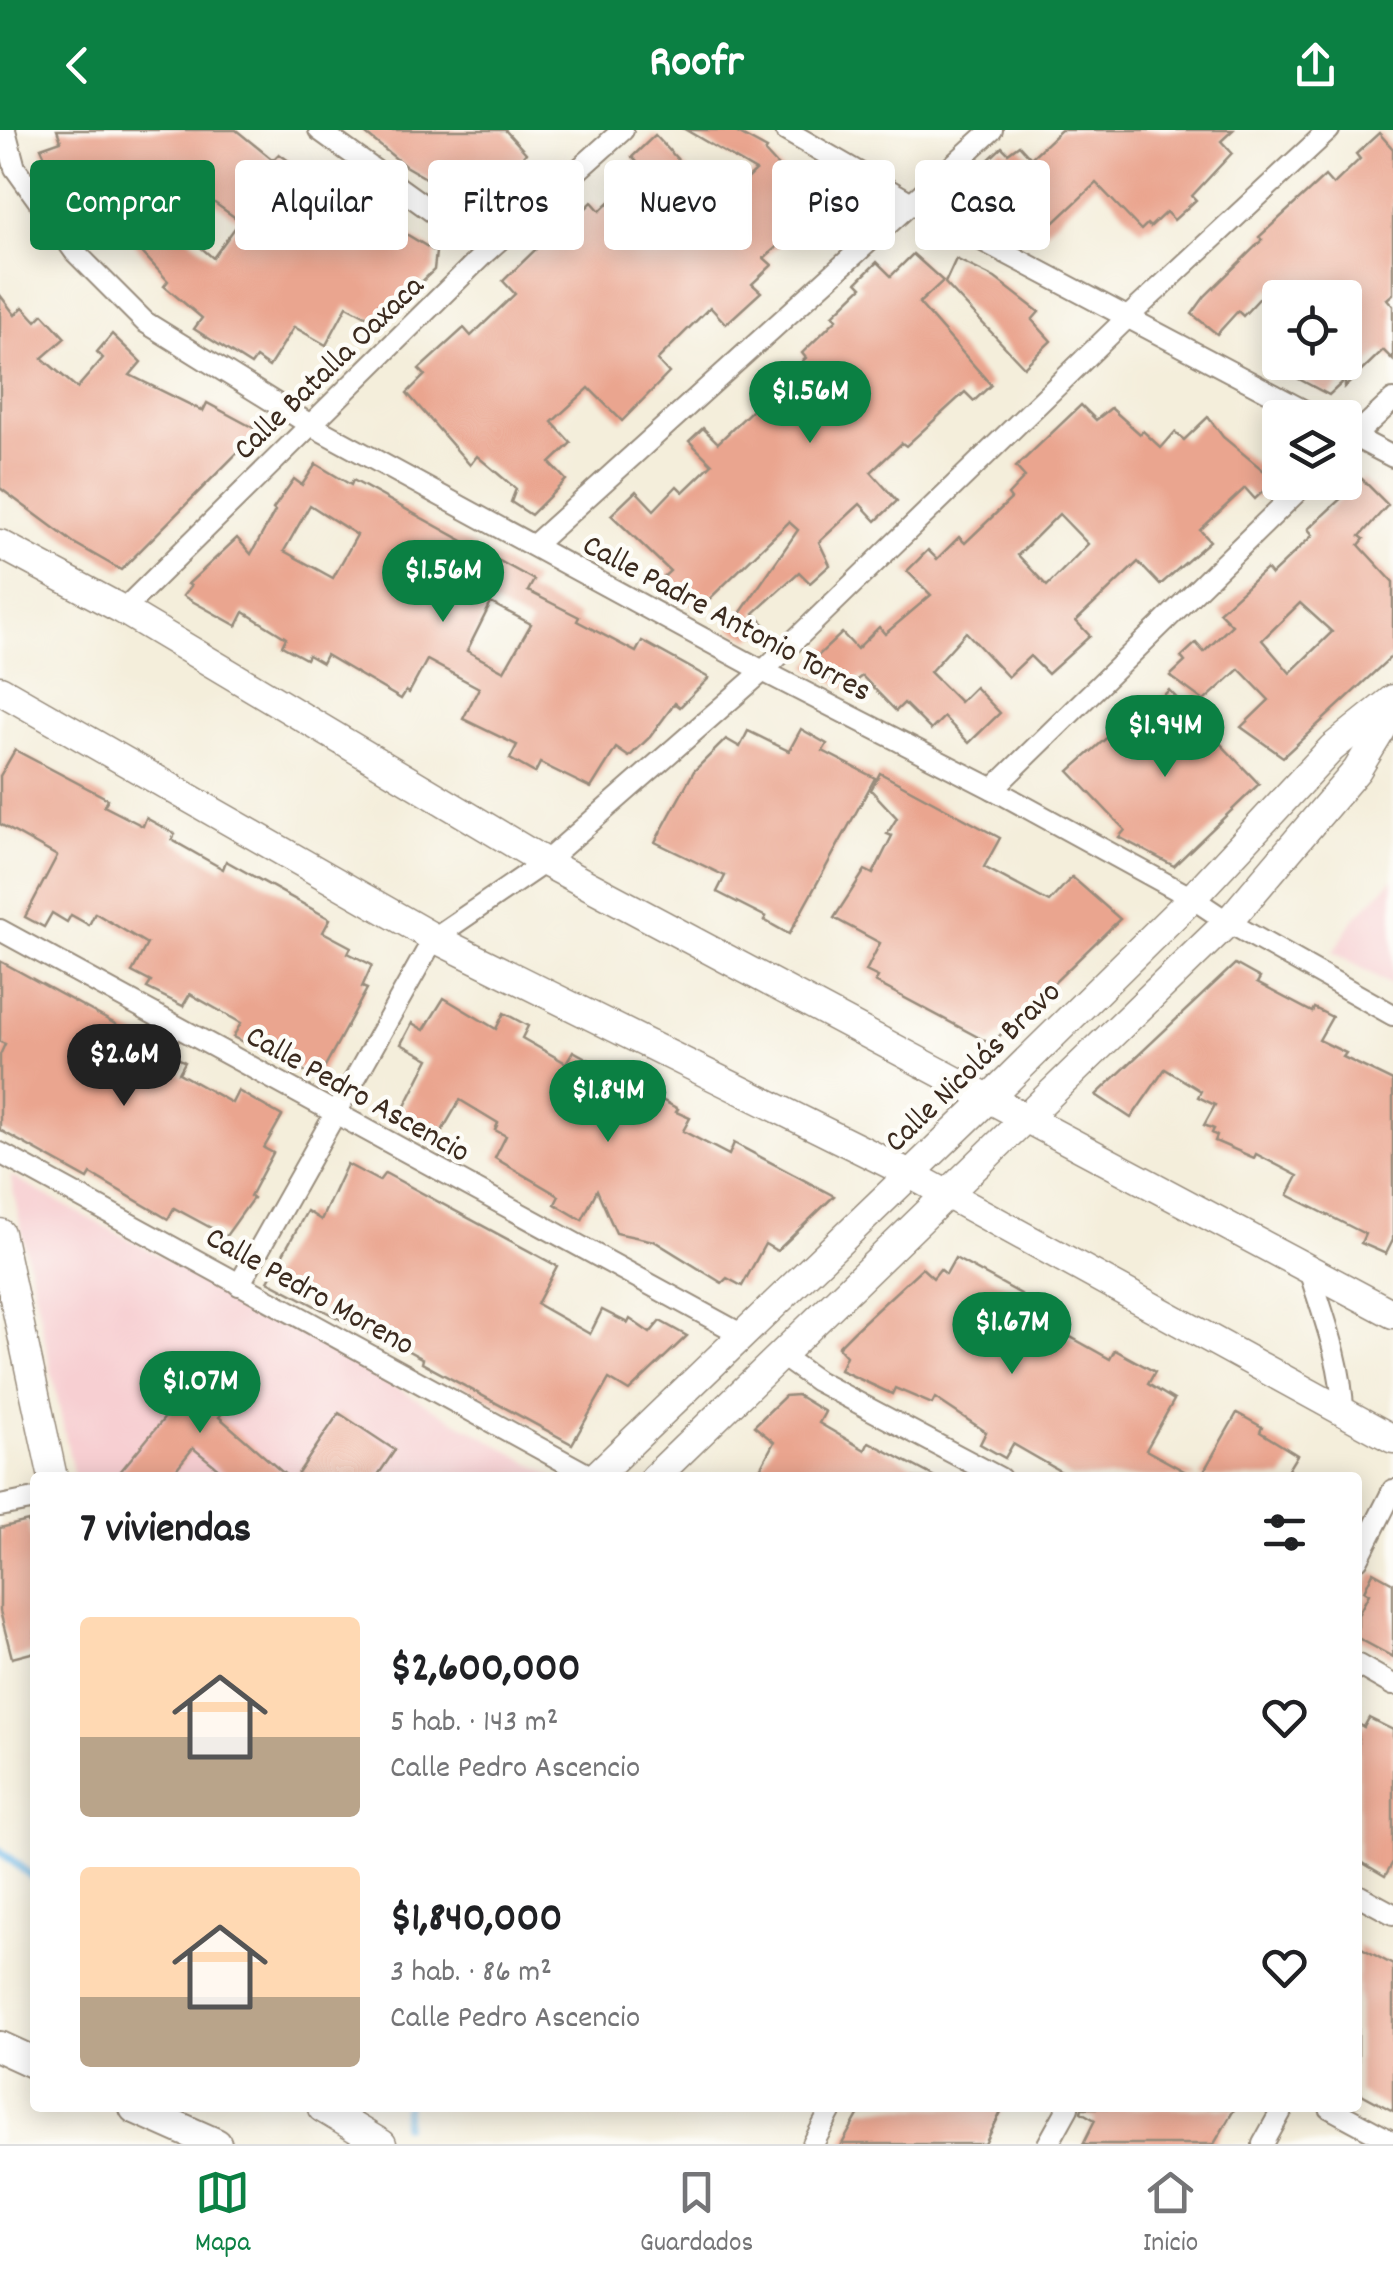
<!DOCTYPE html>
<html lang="es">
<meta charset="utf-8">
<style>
body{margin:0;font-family:Dekko,sans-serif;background:#f2f2f2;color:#202124;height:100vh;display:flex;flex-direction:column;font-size:38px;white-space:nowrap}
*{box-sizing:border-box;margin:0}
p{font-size:32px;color:#757577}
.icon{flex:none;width:55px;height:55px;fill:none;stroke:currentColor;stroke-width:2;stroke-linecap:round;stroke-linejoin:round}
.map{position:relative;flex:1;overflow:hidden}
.drawer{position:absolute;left:30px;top:1342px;width:1332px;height:640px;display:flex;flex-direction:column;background:#fff;border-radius:10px;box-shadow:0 5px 25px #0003}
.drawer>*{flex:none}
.banner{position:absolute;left:30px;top:30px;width:1335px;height:90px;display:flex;gap:20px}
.controls{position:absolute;left:1262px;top:150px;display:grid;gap:20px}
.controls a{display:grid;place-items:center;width:100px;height:100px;border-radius:10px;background:#fff;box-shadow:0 5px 25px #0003;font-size:50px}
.price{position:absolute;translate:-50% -85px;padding:0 22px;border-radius:35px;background:#0b8043;color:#fff;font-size:32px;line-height:65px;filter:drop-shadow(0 2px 5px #0008)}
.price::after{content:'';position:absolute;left:50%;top:60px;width:30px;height:22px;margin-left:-15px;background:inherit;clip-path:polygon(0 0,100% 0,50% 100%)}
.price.selected{background:#222;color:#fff}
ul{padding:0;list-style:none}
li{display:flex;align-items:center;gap:30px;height:250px;padding:0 50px}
li span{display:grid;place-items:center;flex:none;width:280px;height:200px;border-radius:10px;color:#555}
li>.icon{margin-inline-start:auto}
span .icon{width:120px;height:120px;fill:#fffc;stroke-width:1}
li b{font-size:42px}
h2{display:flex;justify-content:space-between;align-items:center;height:120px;padding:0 50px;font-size:42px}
.chip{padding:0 35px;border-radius:10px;background:#fff;box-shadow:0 5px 25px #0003;font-size:35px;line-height:90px}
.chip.selected{background:#0b8043;color:#fff}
header{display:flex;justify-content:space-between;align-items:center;height:130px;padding:0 50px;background:#0b8043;color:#fff;font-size:45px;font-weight:700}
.tabs{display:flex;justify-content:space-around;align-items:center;height:140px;border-top:2px solid #e0e0e0;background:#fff;font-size:28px;color:#757577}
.tabs a{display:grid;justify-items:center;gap:5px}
.tabs .selected{color:#0b8043}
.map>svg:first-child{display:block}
</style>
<header><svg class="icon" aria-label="back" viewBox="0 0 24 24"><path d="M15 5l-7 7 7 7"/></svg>Roofr<svg class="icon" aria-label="share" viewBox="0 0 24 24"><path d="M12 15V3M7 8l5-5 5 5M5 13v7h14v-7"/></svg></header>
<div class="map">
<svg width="1393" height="2014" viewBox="0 0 1393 2014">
<rect width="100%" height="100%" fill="#fdfcf7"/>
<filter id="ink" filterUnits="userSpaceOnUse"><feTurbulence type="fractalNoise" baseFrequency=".01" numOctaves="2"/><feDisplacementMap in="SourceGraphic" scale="20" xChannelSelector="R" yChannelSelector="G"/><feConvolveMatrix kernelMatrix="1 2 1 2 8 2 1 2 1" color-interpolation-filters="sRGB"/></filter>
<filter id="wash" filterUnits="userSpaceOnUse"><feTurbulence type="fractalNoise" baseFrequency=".0048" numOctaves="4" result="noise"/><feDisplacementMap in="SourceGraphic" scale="40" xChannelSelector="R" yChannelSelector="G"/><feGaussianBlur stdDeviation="2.25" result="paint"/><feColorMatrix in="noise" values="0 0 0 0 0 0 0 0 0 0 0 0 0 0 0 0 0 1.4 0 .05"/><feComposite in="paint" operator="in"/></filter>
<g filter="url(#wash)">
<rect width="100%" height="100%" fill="#f4eedb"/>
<g fill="#f7cfd2">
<path d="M1393,749V856L1333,822L1354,789Z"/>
<path d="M10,1046L251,1175L555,1347H74Z"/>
</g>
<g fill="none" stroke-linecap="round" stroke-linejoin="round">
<g stroke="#71bbea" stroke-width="8">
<path d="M0,1721L35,1749"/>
<path d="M404,1995L406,1978"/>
</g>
</g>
<g id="blocks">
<g fill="#eaa58f" fill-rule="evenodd">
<path d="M57,0H236L273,30L279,24L303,41L295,52L332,80L372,103L375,97L402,111L406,104L436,122L434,140L379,193L347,176L326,215L294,197L269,237L256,228L251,235L194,199L202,188L164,156L168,151L116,94L113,96L74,38L55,48L41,18L61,11ZM209,69L240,91L213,128L183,102Z"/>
<path d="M361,0H505L526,23L489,73L450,45L438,55L405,36Z"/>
<path d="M686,0H732L767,19L765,22L799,59L814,44L840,73L805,105L798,98L764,128L772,135L752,154L761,162L726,194L710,177L657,230L669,243L622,291L589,258L552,292L571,313L550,333L566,350L531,385L511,372L516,359L477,326L470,335L407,263L425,245L419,239L464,198L471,206L515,164L503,151L567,89L571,93L592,72L600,81L644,39L632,27L655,5L720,75L756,41Z"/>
<path d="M1061,0H1233L1221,11L1232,23L1192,66L1196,70L1174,90L1166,82L1150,97L1147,94L1141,100L1096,53L1040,106L998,82L967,50L1002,17L1008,23L1019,15L1031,28Z"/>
<path d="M1379,3L1393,19V164L1387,169L1393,176V230L1383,220L1345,257V250L1329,265L1297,248L1313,232H1345V168H1286L1276,157L1273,160L1270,157L1243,186L1238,181L1217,204L1192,184L1205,166L1262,110L1259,107L1325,46L1333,55L1360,29L1356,24Z"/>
<path d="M913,124L943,151L919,173L991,255L974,271L965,262L906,316L902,313L871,342L897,371L876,391L860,374L819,412L830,435L810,453L799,442L754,483L765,495L751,509L730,498L798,400L789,392L698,480L683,465L677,469L669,465L658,452L670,441L611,385L636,361L654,380L677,356L683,362L712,334L689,311L703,298L718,313L806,228L802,223L837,189L833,185L862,157L857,152L877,132L891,146Z"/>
<path d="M956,129L995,148L1039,182L1032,190L1051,211L1024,237L945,153Z"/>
<path d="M0,165L15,185L23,177L36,191L43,184L65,208L42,228L77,258L103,228L97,222L112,204L141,232L130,245L203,281L207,273L259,301L121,440L74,413L0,358Z"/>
<path d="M1081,275L1096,290L1111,278L1140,304L1143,301L1161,318L1175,302L1184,310L1208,287L1223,307L1275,350L1255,369L1245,358L1200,400L1210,411L1160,455L1138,432L1076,491L1090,506L1048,544L1030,526L1008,547L966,502L930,542L960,572L975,557L1000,583L969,613L944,587L931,600L904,573L896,581L862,546L846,558L807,536L842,503L857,519L879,497L885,504L931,465L907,441L928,420L937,429L959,407L965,413L1011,369L1008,365L1025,347L1016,337ZM1059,384L1088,414L1047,456L1018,425Z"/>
<path d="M316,334L351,355L353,350L534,450L528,461L579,487L577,491L636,522L642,511L709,548L680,577L675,573L650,607L629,627L616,618L591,658L540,633L535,643L510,629L517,615L463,589L479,558L427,530L409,563L406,561L401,569L326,525L322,533L308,525L306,529L282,516L286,508L244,482L237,496L183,466L191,456L188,454L237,408L251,424L275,381L273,379L294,349L302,355ZM310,375L357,405L333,448L284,421ZM491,473L531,494L504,541L467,521Z"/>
<path d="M1362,349L1388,375L1360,406L1364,409L1359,415L1393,452V525L1283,627L1241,597L1269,570L1239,539L1204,571L1170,546L1185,532L1181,527L1196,513L1204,522L1232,495L1219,482L1266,439L1271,445L1313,405L1308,399ZM1300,473L1332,502L1290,543L1262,510Z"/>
<path d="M1169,560L1259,654L1174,736L1119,707L1125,700L1069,641L1120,596L1126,603Z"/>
<path d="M801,599L827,614L823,621L875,648L789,804L764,790L766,787L717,762L725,746L655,712L694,641L726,609L740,617L748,601L789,621Z"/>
<path d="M15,620L108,669L104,676L143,696L146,688L175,704L172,710L223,739L226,731L330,789L323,802L351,817L348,823L372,835L362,857L367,859L318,949L257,914L255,918L233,907L241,893L190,864L183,876L147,858L151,852L132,842L147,814L95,783L89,795L71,785L67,792L52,783L44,797L25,787L57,726L0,694V646Z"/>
<path d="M880,643L1000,708L984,737L1049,772L1072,747L1120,789L991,914L875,852L878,847L866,841L880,813L834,788L865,740L873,744L892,706L887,704L897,688L871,660Z"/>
<path d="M0,831L185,932L179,943L232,973L238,961L282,986L264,1018L273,1023L250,1066L253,1068L226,1106L174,1078L168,1089L91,1044L88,1049L0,1000V925L5,914L0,912Z"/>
<path d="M1235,834L1260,848L1257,853L1312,882L1314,878L1332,887L1319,910L1346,923L1343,927L1393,951V1110L1386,1124L1361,1113L1365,1104L1288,1065L1298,1046L1256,1024L1254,1028L1215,1011L1217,1006L1212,1003L1214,999L1204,995L1215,975L1198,967L1201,961L1165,939L1131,988L1096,965Z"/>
<path d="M444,868L496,899L504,883L528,896L522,908L566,933L573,921L678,979L676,982L690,988L683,1001L729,1025L734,1013L834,1066L777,1121L765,1114L742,1156L727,1148L722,1153L654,1111L616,1103L597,1060L582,1090L555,1074L559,1066L495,1028L506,1006L495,1000L498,993L460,970L439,1006L400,986L429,929L401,914L412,893L424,900Z"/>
<path d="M347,1034L379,1051L385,1043L557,1136L537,1174L590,1204L602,1180L628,1193L630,1189L650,1203L660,1191L687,1206L629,1261L609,1249L572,1314L422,1233L423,1229L370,1200L368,1203L353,1196L268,1151L307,1081L321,1090Z"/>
<path d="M955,1128L1021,1164L1015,1175L1019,1177L1008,1197L1050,1216L1058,1200L1110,1229L1115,1220L1155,1242L1148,1254L1174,1270L1146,1320L1197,1348H1072L1013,1314L1005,1328L980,1314L986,1302L935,1268L932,1274L895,1258L892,1264L840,1240L846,1226L838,1217L854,1201L922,1138L933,1148L940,1139L946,1144Z"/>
<path d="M209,1234L241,1260L219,1287L289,1348H230L193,1318L169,1348H115Z"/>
<path d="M797,1265L825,1282L819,1293L865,1320L869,1312L937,1348H755L774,1312L754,1296L785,1266Z"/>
<path d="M339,1283L395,1320L376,1348H295Z"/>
<path d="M1237,1283L1262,1297L1260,1302L1297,1325L1283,1348H1200Z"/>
<path d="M28,1391L35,1427V1522L12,1528L0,1481V1398Z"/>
<path d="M1373,1442L1393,1453V1527L1358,1508V1485L1369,1464L1364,1461Z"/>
<path d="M1369,1588L1393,1600V1732L1385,1746L1358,1730V1594L1364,1597Z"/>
<path d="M1358,1816L1393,1835V1981L1358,1962Z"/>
<path d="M862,1978H1003L985,2014H842Z"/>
<path d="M1082,1978H1235L1214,2014H1083L1095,1990L1081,1982Z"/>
</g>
</g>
</g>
<g filter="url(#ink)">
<use href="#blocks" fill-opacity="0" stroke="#988c7c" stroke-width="2.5"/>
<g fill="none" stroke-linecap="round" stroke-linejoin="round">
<defs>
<g id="street">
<path d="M5,0L15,38L75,122L145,192L309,294L763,541L993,659L1192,768L1228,792L1393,885"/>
<path d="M319,0L487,121"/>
<path d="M785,0L913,74L1318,288"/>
<path d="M1345,302L1393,327"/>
<path d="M1345,315L1393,270"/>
<path d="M534,415L992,0"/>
<path d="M123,480L487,121L623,0"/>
<path d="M993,659L1307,352"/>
<path d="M0,800L741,1204"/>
<path d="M0,1023L594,1348"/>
<path d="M1309,1140C1323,1185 1342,1233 1343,1281"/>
<path d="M239,1155L434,808L545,732L763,541L1128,187L1329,0"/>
<path d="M779,1224L817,1251L1000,1348"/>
<path d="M0,1376L35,1369"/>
<path d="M1358,1429L1393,1360"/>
<path d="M1358,1535L1393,1555"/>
<path d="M1358,1765L1393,1784"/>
<path d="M1330,1978L1393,2012"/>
<path d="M813,2014L832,1978"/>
<path d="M1048,2014L1068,1978"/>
<path d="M1263,2014L1283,1978"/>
</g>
<g id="secondary">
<path d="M0,414L123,480L545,732L1393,1184"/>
<path d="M0,560L434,808L910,1044L1393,1309"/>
<path d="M0,1103L53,1348"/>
<path d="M594,1348L988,969L1192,768L1332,618L1393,569"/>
<path d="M654,1348L1228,792L1357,640L1393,581"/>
<path d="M322,1978L382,2014"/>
</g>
<g id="primary">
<path d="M0,1917L35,1933"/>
<path d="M135,1978L216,2014"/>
</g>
</defs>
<use href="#street" stroke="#988c7c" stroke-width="24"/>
<use href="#secondary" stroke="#988c7c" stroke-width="31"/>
<use href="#primary" stroke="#988c7c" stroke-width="34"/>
<use href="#street" stroke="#fff" stroke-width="20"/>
<use href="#secondary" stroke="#fff" stroke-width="28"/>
<use href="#primary" stroke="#fff" stroke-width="30"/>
</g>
</g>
<g text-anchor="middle" stroke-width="9" stroke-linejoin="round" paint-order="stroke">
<g font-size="32" fill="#3b2a1e" stroke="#fdfcf7">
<text transform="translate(327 236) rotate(-44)" y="11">Calle Batalla Oaxaca</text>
<text transform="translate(728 486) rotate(28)" y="11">Calle Padre Antonio Torres</text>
<text transform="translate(971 935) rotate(-44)" y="11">Calle Nicolás Bravo</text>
<text transform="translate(359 962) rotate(29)" y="11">Calle Pedro Ascencio</text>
<text transform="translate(311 1159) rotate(29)" y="11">Calle Pedro Moreno</text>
</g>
</g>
</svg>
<div class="controls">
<a><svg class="icon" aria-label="locate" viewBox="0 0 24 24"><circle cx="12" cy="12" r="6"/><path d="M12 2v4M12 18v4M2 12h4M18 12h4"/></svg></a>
<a><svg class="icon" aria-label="layers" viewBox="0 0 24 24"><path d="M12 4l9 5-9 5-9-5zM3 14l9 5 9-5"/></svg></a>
</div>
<b class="price" style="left:810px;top:316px">$1.56M</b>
<b class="price" style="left:443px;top:495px">$1.56M</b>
<b class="price" style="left:1165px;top:650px">$1.94M</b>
<b class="price selected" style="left:124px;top:979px">$2.6M</b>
<b class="price" style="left:608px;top:1015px">$1.84M</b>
<b class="price" style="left:1012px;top:1247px">$1.67M</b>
<b class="price" style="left:200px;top:1306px">$1.07M</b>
<div class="banner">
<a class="chip selected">Comprar</a>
<a class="chip">Alquilar</a>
<a class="chip">Filtros</a>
<a class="chip">Nuevo</a>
<a class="chip">Piso</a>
<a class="chip">Casa</a>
</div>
<section class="drawer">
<h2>7 viviendas<svg class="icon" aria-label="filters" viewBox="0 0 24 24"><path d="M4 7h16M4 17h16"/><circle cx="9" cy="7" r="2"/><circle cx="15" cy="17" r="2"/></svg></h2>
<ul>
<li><span style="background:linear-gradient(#ffd9b3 60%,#b9a48a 0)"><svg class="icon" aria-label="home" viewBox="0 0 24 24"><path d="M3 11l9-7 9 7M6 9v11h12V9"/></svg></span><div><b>$2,600,000</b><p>5 hab. · 143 m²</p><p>Calle Pedro Ascencio</p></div><svg class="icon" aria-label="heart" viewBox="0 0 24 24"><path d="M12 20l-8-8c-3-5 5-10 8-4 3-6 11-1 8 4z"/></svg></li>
<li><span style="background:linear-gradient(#ffd9b3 65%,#b9a48a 0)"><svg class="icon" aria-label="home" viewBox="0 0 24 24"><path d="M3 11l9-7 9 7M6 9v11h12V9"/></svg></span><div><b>$1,840,000</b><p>3 hab. · 86 m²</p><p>Calle Pedro Ascencio</p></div><svg class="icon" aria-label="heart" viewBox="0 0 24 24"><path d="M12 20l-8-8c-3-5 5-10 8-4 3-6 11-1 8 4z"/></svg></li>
</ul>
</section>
</div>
<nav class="tabs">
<a class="selected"><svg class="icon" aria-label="map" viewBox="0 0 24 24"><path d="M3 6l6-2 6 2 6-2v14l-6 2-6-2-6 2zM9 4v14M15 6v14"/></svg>Mapa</a>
<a><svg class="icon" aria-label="saved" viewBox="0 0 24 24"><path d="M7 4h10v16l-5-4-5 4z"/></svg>Guardados</a>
<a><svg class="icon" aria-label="home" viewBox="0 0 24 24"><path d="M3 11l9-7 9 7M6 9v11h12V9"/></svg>Inicio</a>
</nav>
